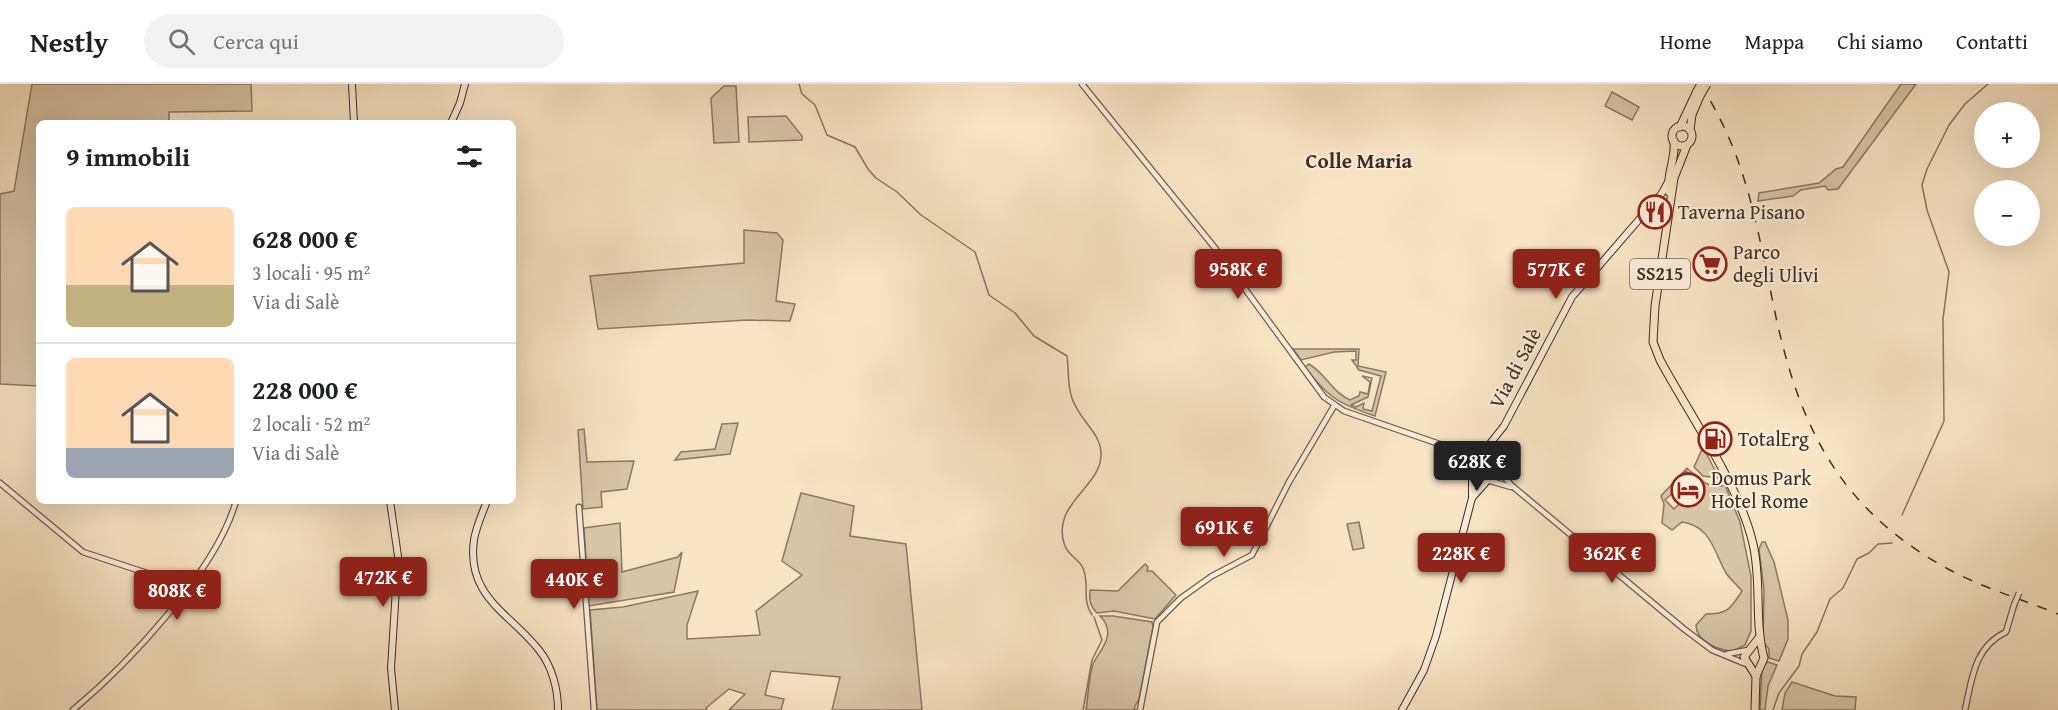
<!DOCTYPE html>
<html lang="it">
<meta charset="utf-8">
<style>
body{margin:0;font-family:"Gentium Book Plus",serif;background:#f2f2f2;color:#202124;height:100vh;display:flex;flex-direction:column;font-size:22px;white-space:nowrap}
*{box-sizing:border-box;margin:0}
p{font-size:20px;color:#757577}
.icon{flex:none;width:33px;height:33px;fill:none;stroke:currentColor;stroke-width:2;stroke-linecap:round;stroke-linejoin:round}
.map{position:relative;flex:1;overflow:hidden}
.side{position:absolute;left:36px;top:36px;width:480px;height:384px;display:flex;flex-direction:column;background:#fff;border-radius:9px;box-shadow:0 6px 24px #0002}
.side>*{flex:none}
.tools{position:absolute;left:1974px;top:18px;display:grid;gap:12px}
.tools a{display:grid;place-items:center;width:66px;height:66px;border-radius:50%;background:#fff;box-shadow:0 6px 24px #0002;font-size:30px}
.price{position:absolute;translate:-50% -51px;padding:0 14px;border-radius:6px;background:#8f2418;color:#fff;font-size:20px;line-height:39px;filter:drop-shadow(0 2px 3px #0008)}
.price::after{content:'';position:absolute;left:50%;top:36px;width:18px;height:14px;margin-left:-9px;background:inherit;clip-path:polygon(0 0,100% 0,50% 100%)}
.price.current{background:#222;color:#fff}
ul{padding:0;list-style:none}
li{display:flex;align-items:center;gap:18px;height:150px;padding:0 30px}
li+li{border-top:2px solid #e0e0e0}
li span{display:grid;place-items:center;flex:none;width:168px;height:120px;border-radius:9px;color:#555}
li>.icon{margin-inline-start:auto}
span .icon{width:72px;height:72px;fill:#fffc;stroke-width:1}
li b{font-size:26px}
h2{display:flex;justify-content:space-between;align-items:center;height:72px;padding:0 30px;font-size:26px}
header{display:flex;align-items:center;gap:36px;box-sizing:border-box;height:84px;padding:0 30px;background:#fff;border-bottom:2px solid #e0e0e0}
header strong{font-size:28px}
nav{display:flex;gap:33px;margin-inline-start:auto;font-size:21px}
.search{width:420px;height:54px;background:#f2f2f2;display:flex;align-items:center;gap:15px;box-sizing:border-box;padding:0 21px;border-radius:33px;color:#757577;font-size:22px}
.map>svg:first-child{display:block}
</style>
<header>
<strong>Nestly</strong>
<div class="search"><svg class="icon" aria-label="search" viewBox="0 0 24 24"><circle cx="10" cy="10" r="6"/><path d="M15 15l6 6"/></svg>Cerca qui</div>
<nav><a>Home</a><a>Mappa</a><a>Chi siamo</a><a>Contatti</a></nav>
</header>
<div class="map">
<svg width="2058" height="626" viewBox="0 0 2058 626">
<rect width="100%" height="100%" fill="#f9e4c4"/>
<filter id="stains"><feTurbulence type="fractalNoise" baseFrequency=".00333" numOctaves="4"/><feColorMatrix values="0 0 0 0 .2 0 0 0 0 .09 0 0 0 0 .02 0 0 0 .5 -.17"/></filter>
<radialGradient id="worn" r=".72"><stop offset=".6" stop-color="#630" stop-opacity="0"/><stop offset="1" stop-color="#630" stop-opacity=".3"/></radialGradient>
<g fill="#d9c5a8" stroke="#8a7865" stroke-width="1.5" fill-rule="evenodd">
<path d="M32,0H251L252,27L169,28V39H39V302L0,300V110L14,107Z"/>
<path d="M1901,0H1916L1838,105L1828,106L1825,102L1801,106L1793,112L1758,117L1759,109L1819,99L1836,85L1843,83Z"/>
<path d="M724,2H736L739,58L714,59L711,14Z"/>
<path d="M1612,8L1639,23L1632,36L1605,22Z"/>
<path d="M786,32L802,52V56L749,58L748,33Z"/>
<path d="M744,146L777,149L783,156L776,217L795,220L790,237L748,236L598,245L590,192L744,179Z"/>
<path d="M1293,265H1359L1358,282L1386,288L1375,332C1339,320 1327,313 1305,283L1309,280C1325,289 1332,308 1350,316L1359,312L1360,308L1368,310L1370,298L1362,292L1372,294L1368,313L1351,321L1356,323L1364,319L1363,325L1372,327L1381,292L1359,286L1352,276H1356V267L1334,268L1301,276Z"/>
<path d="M738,339L730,370L675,376L681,368L715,365L722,340Z"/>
<path d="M584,345L587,378L634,377L627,405L601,408L602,423L583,425L578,346Z"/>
<path d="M1703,363L1719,394L1703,392L1694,383Z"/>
<path d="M1687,384C1698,394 1708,406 1725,401L1740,438L1751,492V547L1745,561L1733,567C1719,567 1696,557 1696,541L1706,530C1727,530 1730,526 1742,507C1737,501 1730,495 1726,489C1714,468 1711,442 1682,438L1672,446L1662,439L1664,420L1661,412ZM1686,387L1705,403L1695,414L1690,409L1674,425L1665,416L1682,400L1678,396Z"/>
<path d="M801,409L854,422L850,452L906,460L922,626H832L840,593L771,587L765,611L784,615L781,626H729L745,610L729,605L706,624L707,626H597L590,526L623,523L698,507L687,541V555L760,551L756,527L802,491L782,477Z"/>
<path d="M1359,438L1364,464L1353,466L1347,440Z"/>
<path d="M620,439L622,488L678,473L682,468L674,508L589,522L584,444Z"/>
<path d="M1762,458H1765L1774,478L1788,536V555L1779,577L1769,574V565L1763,558L1764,506L1759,465Z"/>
<path d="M1145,480L1148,483L1147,487H1152L1176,511L1155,535L1114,527L1097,529C1090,522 1089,516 1090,506L1118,507Z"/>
<path d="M1100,532H1113L1152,538L1153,543L1139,615L1134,624L1136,626H1086C1088,615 1089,587 1094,578C1102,564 1117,549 1100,532Z"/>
<path d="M1768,578L1777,581L1768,602L1765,626H1760L1762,581Z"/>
<path d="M1792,598L1835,612L1856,613L1855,626H1782L1785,609Z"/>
</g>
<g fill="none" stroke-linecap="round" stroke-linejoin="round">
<g stroke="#867562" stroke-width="1.5">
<path d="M799,0L802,10L815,21L827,51L855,63L868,85L876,94L897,108L921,131L975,168L989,211L1015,229L1034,252L1067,272C1069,287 1067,307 1075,321C1082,337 1101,351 1101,369C1103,403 1049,420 1065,462C1069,473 1082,476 1084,487C1089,502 1082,517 1092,531"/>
<path d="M1902,431L1944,337L1943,235L1949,188L1927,126L1922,101L1927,85L1949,41L1965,20L1988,0"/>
<path d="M1083,626L1092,576L1102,556L1094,533"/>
<path d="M1773,626L1779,609L1799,582L1802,570L1817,548L1830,515L1843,504L1857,475L1869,469L1878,460L1892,459"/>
</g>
<defs>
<g id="minor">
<path d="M1082,0L1215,164L1324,313L1344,327L1448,363L1460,371L1471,387"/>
<path d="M1450,362L1483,368"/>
<path d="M1495,381L1511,401L1684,545L1712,566L1746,580"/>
<path d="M1487,396L1511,403"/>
<path d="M0,399L83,468L189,503"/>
<path d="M579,423L594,626"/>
<path d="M1727,570L1748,566"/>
<path d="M73,626C128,580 217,486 236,417"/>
<path d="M1140,626L1157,538L1181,514L1212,492L1252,471L1289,398L1334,322"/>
<path d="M1965,626C1972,595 1974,563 2006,548L2014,521"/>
</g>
<g id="secondary">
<path d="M352,0L354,39"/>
<path d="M451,39L460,19L465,0"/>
<path d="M1480,372L1504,342L1572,213L1662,109L1668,98"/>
<path d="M390,417L398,472L391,584L395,626"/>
<path d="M487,417C482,430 476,443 474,456C466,513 510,529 539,566C552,582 558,605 558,626"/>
<path d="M1402,626L1424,586L1436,552L1472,414V380L1479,373H1487L1495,381L1494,389L1472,414"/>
</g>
<g id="primary">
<circle cx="1682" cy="52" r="10"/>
<path d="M1680,43L1697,7"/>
<path d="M1690,46L1692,31L1700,12"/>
<path d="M1687,61L1674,94L1655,222L1653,258L1660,276C1689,330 1740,402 1753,460C1762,498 1754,537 1764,574L1756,592L1755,626"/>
<path d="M1669,108C1666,90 1676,76 1674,57"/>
<path d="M1756,592L1744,573L1758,555"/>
</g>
</defs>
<use href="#minor" stroke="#6a5a4a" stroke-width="7"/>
<use href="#secondary" stroke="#3a2c22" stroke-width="8"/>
<use href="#primary" stroke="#3a2c22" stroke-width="9"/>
<use href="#minor" stroke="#fbedd9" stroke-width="4.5"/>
<use href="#secondary" stroke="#fbedd9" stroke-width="6"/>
<use href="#primary" stroke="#f9e4c4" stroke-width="7"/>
<path stroke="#3a2c22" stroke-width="1.5" stroke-dasharray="10 10" stroke-linecap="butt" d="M1700,0C1744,68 1755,132 1771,209C1795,333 1833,422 1948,485C1983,504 2021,515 2058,530"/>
<defs>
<path id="minor-bridge" d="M2014,521L2019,509"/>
<g id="primary-bridge">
<path d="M1697,7L1701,0"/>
<path d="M1700,12L1707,0"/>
</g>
</defs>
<use href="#minor-bridge" stroke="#6a5a4a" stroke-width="7" stroke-linecap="butt"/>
<use href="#primary-bridge" stroke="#3a2c22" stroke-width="9" stroke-linecap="butt"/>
<use href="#minor-bridge" stroke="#fbedd9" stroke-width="4.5"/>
<use href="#primary-bridge" stroke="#f9e4c4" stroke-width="7"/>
</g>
<defs>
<symbol id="restaurant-ring" viewBox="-11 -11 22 22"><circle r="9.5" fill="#fbedd9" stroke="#8f2418" stroke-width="1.5"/><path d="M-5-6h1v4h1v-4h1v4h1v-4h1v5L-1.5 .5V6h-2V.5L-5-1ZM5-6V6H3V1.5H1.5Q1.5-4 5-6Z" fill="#8f2418"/></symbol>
<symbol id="supermarket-ring" viewBox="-11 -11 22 22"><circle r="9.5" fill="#fbedd9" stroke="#8f2418" stroke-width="1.5"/><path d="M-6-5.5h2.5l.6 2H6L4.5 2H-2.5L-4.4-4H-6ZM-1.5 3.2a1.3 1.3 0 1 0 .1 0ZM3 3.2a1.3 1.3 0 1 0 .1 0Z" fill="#8f2418"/></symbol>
<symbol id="fuel-ring" viewBox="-11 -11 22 22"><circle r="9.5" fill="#fbedd9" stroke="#8f2418" stroke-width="1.5"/><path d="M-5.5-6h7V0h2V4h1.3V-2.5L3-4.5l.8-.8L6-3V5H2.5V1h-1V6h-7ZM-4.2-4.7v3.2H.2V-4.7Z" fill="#8f2418"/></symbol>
<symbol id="hotel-ring" viewBox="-11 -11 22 22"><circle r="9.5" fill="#fbedd9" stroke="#8f2418" stroke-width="1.5"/><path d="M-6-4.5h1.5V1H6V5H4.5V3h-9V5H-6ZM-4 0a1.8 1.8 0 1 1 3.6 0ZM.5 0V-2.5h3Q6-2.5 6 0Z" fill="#8f2418"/></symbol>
</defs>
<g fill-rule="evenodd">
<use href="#restaurant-ring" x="1636" y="109" width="38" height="38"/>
<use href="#supermarket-ring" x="1691" y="161" width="38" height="38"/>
<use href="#fuel-ring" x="1696" y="336" width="38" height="38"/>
<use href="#hotel-ring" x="1669" y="387" width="38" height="38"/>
</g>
<g text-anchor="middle" stroke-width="4.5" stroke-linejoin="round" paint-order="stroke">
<rect fill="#fbedd9" stroke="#746659" stroke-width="1.5" x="1630" y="175" width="60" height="30" rx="4.5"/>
<g font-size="18" font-weight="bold" fill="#3a2c22">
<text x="1660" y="196">SS215</text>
</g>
<g font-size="20" fill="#3a2c22" stroke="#fbedd9" text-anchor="start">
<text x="1678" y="135">Taverna Pisano</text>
<text x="1733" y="175">Parco<tspan x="1733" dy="23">degli Ulivi</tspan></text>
<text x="1738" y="362">TotalErg</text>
<text x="1711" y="401">Domus Park<tspan x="1711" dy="23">Hotel Rome</tspan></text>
</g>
<g font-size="20" fill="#3a2c22" stroke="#fbedd9">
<text transform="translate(1515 284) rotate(-62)" y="7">Via di Salè</text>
</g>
<g font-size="21" font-weight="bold" fill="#3a2c22" stroke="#fbedd9">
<text x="1359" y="84">Colle Maria</text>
</g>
</g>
<rect width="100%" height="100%" filter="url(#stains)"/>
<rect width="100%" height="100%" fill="url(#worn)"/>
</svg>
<div class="tools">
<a>+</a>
<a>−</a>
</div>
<b class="price" style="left:1238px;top:216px">958K €</b>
<b class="price" style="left:1556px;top:216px">577K €</b>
<b class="price current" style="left:1477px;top:408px">628K €</b>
<b class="price" style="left:1224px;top:474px">691K €</b>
<b class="price" style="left:1461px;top:500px">228K €</b>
<b class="price" style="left:1612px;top:500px">362K €</b>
<b class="price" style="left:383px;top:524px">472K €</b>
<b class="price" style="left:574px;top:526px">440K €</b>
<b class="price" style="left:177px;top:537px">808K €</b>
<section class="side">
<h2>9 immobili<svg class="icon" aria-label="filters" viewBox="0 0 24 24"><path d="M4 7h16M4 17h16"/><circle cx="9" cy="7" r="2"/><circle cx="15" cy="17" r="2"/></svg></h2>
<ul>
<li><span style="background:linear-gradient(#ffd9b3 65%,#c2b280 0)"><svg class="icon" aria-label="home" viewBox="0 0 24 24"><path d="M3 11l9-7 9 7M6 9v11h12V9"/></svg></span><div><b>628 000 €</b><p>3 locali · 95 m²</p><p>Via di Salè</p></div></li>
<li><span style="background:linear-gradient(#ffd9b3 75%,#9aa5b1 0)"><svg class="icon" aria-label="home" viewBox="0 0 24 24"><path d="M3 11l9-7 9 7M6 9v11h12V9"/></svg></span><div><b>228 000 €</b><p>2 locali · 52 m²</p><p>Via di Salè</p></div></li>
</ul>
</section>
</div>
